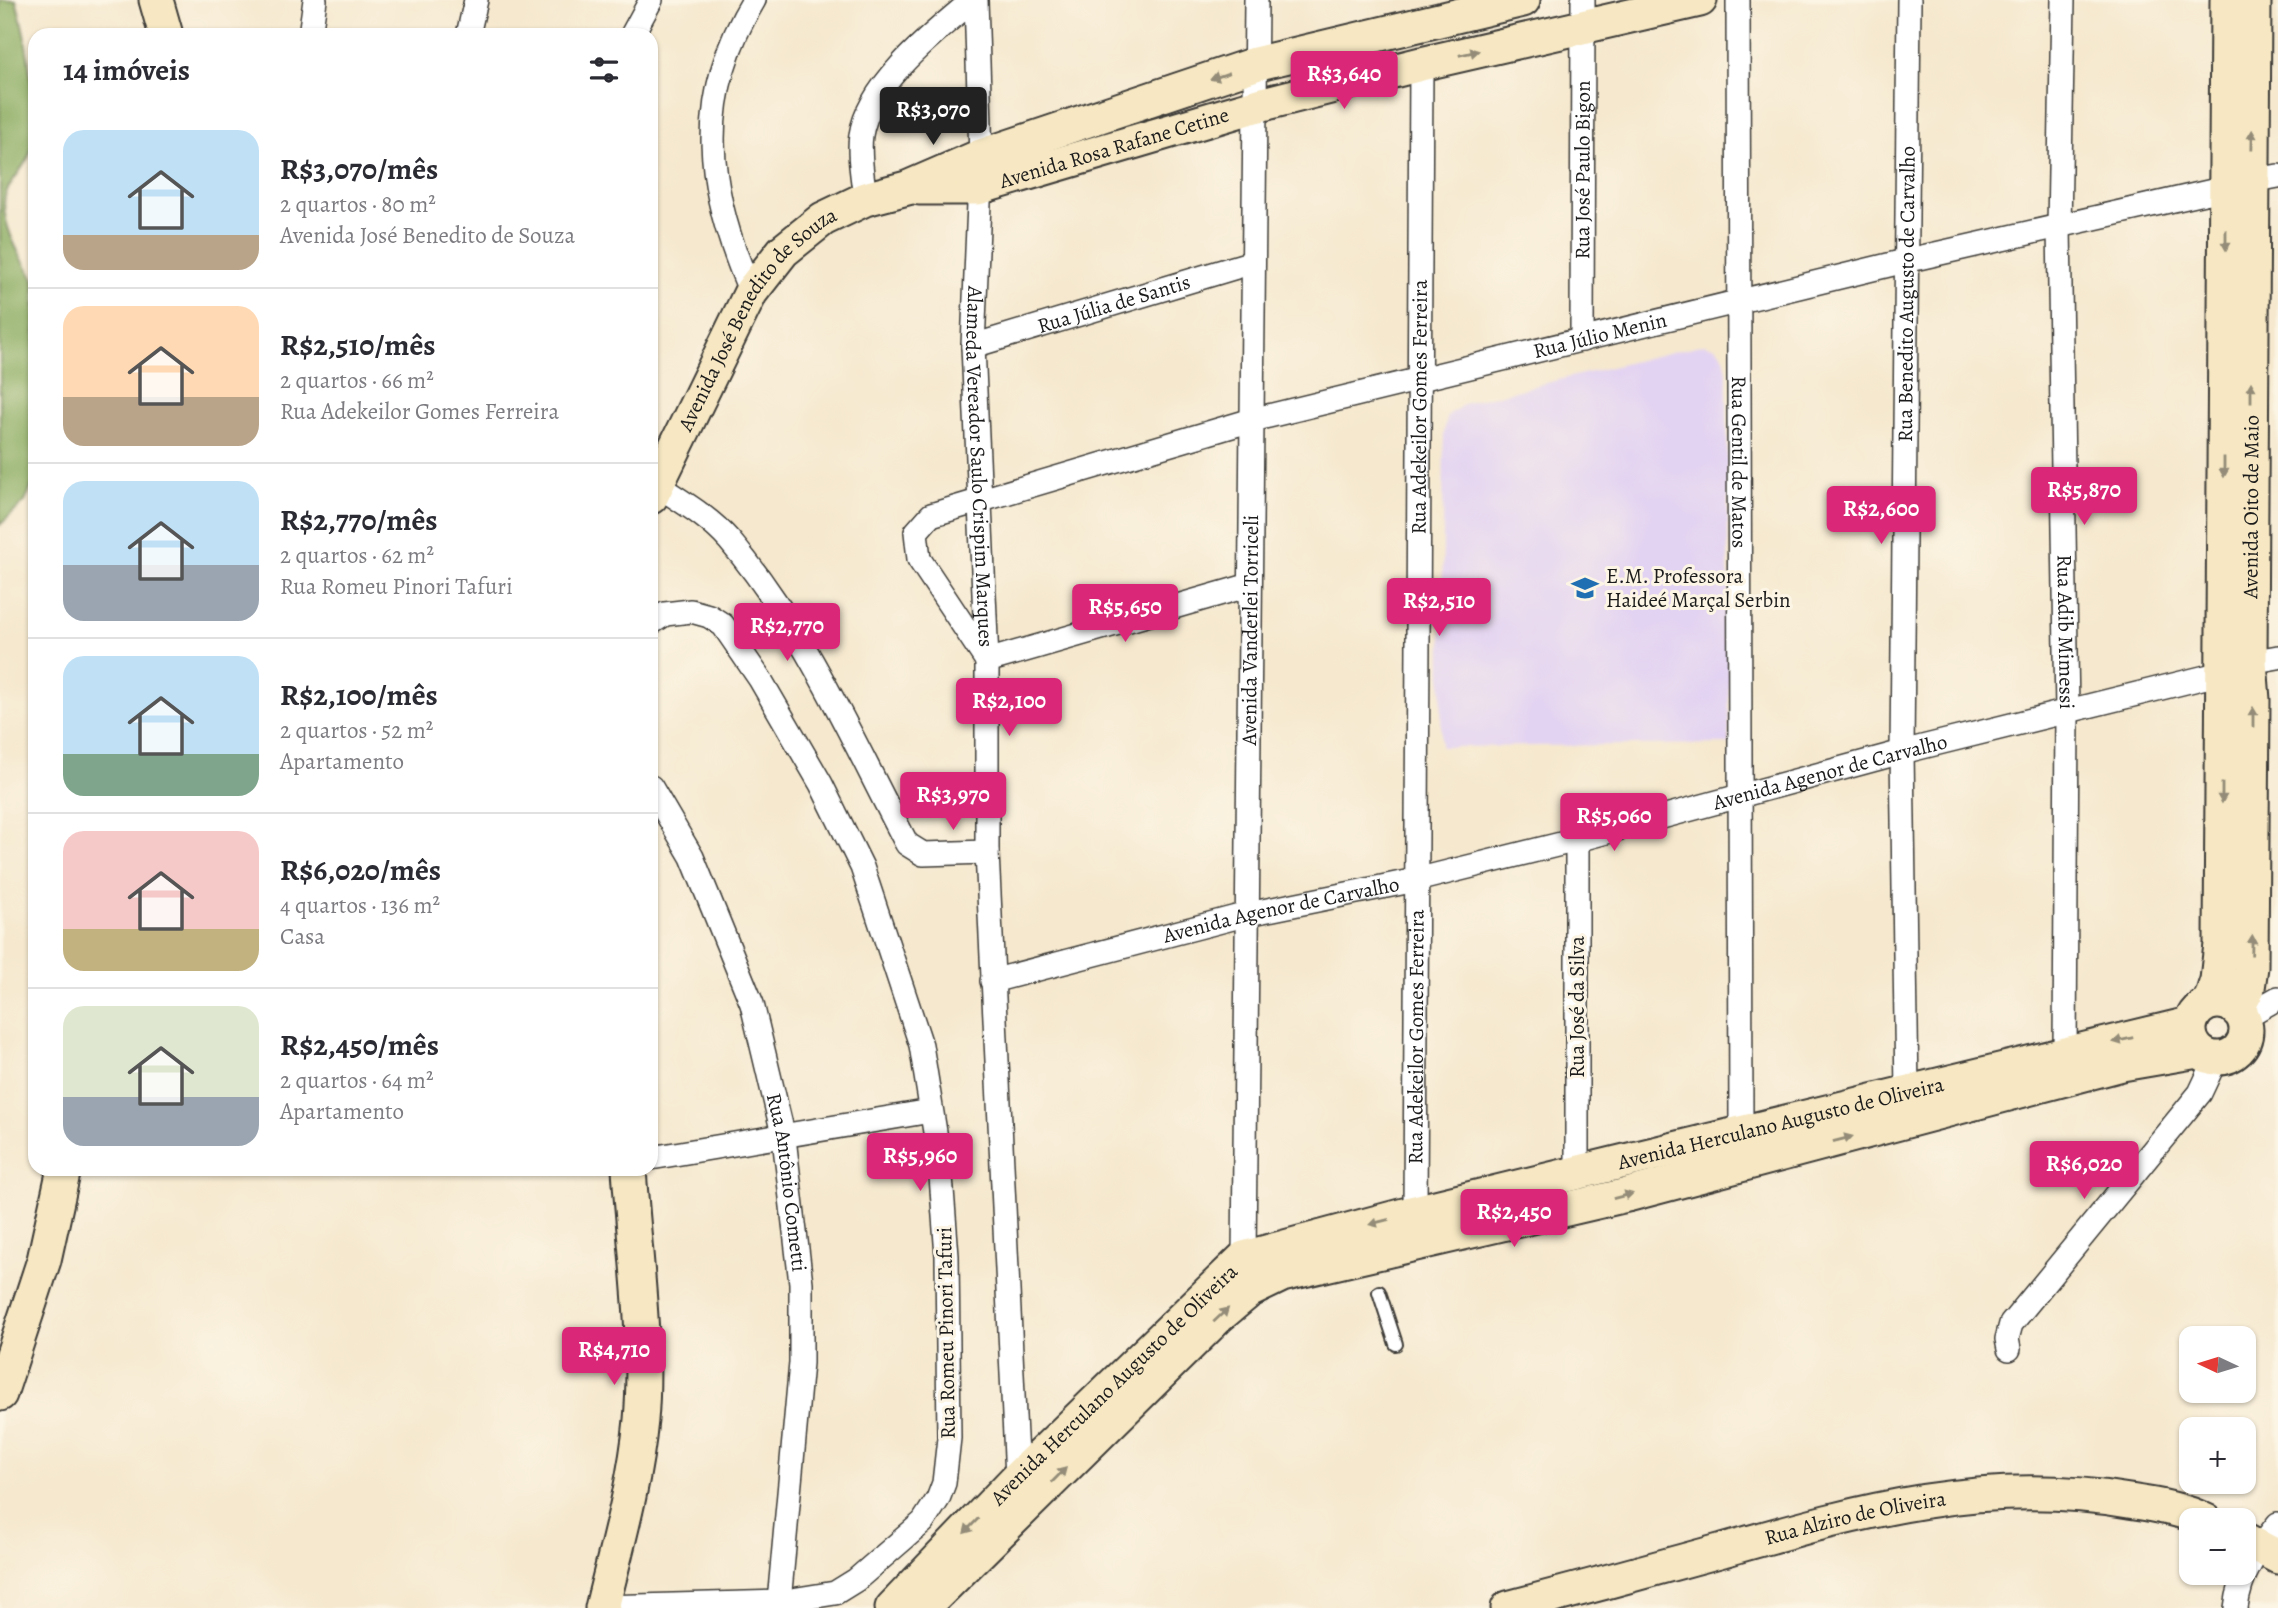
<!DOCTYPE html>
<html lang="pt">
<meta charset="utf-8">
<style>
body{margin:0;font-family:Alegreya,serif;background:#f7f7f7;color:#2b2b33;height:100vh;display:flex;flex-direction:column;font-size:26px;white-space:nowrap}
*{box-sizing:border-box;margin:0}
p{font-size:23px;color:#7c7c81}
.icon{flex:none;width:38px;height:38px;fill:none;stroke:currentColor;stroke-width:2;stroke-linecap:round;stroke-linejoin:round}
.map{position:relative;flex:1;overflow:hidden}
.sheet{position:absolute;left:28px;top:28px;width:630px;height:1148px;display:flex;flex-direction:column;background:#fff;border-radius:21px;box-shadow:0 2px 5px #0004}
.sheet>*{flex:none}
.needle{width:46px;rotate:274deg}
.tools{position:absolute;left:2179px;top:1326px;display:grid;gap:14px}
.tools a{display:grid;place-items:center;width:77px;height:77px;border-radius:14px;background:#fff;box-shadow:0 2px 5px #0004;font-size:35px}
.price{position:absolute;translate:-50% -60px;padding:0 16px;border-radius:7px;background:#db2777;color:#fff;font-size:23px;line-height:46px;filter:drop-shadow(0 2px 4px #0008)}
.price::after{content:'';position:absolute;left:50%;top:42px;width:21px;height:16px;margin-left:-10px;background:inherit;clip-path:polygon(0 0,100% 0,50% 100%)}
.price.current{background:#222;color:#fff}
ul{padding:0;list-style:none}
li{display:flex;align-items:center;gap:21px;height:175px;padding:0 35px}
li+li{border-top:2px solid #e1e1e2}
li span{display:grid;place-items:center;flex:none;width:196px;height:140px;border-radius:21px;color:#555}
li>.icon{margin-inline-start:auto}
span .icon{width:84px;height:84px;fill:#fffc;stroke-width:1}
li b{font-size:30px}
h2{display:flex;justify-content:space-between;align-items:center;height:84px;padding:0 35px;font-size:30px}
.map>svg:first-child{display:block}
</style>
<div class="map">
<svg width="2278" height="1608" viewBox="0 0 2278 1608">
<rect width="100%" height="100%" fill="#fcf5e5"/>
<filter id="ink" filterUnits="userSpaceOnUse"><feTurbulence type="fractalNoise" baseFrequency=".0143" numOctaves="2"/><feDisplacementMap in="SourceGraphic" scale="14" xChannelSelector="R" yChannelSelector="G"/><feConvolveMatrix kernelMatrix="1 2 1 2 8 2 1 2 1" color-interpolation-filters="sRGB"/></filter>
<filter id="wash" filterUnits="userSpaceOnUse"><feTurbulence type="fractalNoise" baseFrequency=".00686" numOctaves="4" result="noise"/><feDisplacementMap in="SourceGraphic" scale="28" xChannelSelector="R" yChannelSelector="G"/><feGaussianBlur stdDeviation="1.57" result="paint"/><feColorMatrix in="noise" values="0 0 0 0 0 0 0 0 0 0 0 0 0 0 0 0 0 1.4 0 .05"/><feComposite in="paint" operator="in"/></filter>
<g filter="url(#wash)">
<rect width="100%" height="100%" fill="#f5e8ce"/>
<path fill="#e3d3f2" d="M1704,344L1716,347L1724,357L1727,372L1729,744L1441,747L1444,431L1448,415L1466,403Z"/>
<path fill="#8aac61" stroke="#53643e" stroke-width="2" d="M0,0H16C27,37 38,111 31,149C28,166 10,179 5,196C0,223 21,259 35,280V479L25,502L0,525Z"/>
</g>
<g filter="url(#ink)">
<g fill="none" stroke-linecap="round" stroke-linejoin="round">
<defs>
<path id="lane" d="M1379,1292L1396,1344"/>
<g id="street">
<path id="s1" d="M976,0L981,156L973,346L987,661V852L1017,1478"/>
<path id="s2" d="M1738,0L1741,1133"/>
<path id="s3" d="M2063,0L2059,227L2067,711L2065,1054"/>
<path d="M310,35L315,0"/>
<path d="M468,35L476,0"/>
<path d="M632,35L651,0"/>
<path d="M2252,181L2278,176"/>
<path d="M865,199C863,179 858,155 861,135C869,83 935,32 973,0"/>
<path d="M751,292C706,190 694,98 754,0"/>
<path id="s4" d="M1582,340L1583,0"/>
<path id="s5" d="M973,346L1253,262"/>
<path d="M657,485C682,502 709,517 729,540C805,629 853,742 907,844L923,854L987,852"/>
<path id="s6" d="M1250,585L987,661L919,559L916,532L931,515L1252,420L1905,261L2226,188"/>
<path d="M2250,662L2278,657"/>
<path id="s7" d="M651,787L692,857L752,1004L784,1138L801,1283V1363L779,1602"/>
<path id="s8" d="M992,981L1248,914L1416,880L1577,840L1902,752L2222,673"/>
<path d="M2243,1018L2278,998"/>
<path id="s9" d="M1907,1092L1902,752L1909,0"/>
<path d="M651,1158L931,1111"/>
<path d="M1577,1173V840"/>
<path id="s10" d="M1415,1212L1421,64"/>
<path id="s11" d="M1244,1258L1256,0"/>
<path d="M2009,1349L2007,1339L2011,1324L2200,1093L2216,1059"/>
<path d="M602,1607L779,1602L835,1593L856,1580L923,1522L938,1499L944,1483L949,1438L947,1256L940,1163L921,1045L862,867L821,784L760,679L723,625L709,616L691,611L665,614L651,623"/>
<path d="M2236,1608C2240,1574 2257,1550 2278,1524"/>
</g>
<g id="secondary">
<path d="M156,0L166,35"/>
<path id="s12" d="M919,188H978L1255,106L1421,64L1700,0"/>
<path id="s13" d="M651,497L751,292L783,251L823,219L865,199L907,188L981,156L1255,64L1523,0"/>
<circle cx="2218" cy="1030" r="28"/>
<path d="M2210,1002L2217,980L2221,944L2227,0"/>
<path id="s14" d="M2237,1010L2248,988L2251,967L2253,700L2250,662L2254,0"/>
<path d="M0,1394L44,1260L64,1169"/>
<path d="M2244,1539L2278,1557"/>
<path d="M602,1608C617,1546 635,1484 641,1420C648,1343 634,1247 629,1169"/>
<path id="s15" d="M892,1608L1017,1478L1244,1258L1415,1212L2189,1024"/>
<path d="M923,1608L1219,1316L1249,1291L1282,1275L1627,1195L2122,1064L2198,1051"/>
<path id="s16" d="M1508,1608C1580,1589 1651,1570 1723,1550C1861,1511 1984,1476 2129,1501C2155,1505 2183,1509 2206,1521"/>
</g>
</defs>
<use href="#lane" stroke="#3d3b37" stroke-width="16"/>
<use href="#street" stroke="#3d3b37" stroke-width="26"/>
<use href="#secondary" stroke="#3d3b37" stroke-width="37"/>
<use href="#lane" stroke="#fff" stroke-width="12"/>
<use href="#street" stroke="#fff" stroke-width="23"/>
<use href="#secondary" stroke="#f7e8c3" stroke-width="33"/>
</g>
<defs><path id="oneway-solid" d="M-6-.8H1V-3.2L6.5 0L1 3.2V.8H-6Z" transform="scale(1.75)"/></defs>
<g fill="#948c78">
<use href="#oneway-solid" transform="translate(1469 53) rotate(-13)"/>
<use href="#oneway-solid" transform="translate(1220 76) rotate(161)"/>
<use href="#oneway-solid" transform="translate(2252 140) rotate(-89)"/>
<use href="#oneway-solid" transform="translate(2226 240) rotate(90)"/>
<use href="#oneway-solid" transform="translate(2251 392) rotate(-90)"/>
<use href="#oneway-solid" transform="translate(2224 467) rotate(90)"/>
<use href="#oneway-solid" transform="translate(2253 717) rotate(-90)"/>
<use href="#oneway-solid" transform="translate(2222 793) rotate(90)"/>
<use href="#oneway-solid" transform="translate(2252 945) rotate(-88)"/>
<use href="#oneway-solid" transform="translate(2123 1040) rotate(167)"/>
<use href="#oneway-solid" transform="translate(1843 1139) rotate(-15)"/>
<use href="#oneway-solid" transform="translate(1623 1196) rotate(-14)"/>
<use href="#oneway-solid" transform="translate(1379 1222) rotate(165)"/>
<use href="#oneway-solid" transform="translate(1221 1315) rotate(-43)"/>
<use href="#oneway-solid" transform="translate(1059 1475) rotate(-45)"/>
<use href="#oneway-solid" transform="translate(971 1526) rotate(134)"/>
</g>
</g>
<defs>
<symbol id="school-bare" viewBox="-9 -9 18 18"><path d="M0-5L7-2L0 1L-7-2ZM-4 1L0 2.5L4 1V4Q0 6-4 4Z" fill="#1f6fb2" stroke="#fcf5e5" stroke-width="2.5" paint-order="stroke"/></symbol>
</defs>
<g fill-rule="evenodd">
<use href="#school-bare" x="1566" y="569" width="38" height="38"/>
</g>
<g text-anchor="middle" stroke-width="6" stroke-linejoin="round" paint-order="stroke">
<g font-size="21" fill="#1c1c1c" stroke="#fcf5e5">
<text dy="7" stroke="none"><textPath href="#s12" startOffset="201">Avenida Rosa Rafane Cetine</textPath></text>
<text dy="7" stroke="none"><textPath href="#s4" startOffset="170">Rua José Paulo Bigon</textPath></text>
<text dy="7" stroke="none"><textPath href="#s9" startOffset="798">Rua Benedito Augusto de Carvalho</textPath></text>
<text dy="7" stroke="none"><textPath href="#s5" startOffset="147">Rua Júlia de Santis</textPath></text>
<text dy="7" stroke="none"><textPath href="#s13" startOffset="210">Avenida José Benedito de Souza</textPath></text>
<text dy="7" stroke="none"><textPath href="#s6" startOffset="1139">Rua Júlio Menin</textPath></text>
<text dy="7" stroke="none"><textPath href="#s10" startOffset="805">Rua Adekeilor Gomes Ferreira</textPath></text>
<text dy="7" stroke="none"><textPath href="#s2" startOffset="462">Rua Gentil de Matos</textPath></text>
<text dy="7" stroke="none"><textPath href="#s1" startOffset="467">Alameda Vereador Saulo Crispim Marques</textPath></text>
<text dy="7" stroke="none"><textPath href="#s14" startOffset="506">Avenida Oito de Maio</textPath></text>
<text dy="7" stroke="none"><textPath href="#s11" startOffset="628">Avenida Vanderlei Torriceli</textPath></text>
<text dy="7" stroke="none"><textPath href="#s3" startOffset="632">Rua Adib Mimessi</textPath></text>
<text dy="7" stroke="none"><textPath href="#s8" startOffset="864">Avenida Agenor de Carvalho</textPath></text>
<text dy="7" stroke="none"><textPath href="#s8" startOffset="298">Avenida Agenor de Carvalho</textPath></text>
<text transform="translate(1577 1007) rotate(-90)" y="7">Rua José da Silva</text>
<text dy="7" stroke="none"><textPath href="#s10" startOffset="175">Rua Adekeilor Gomes Ferreira</textPath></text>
<text dy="7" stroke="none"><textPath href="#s15" startOffset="1050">Avenida Herculano Augusto de Oliveira</textPath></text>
<text dy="7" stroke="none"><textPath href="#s7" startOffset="422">Rua Antônio Cometti</textPath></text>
<text transform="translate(946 1333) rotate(-91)" y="7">Rua Romeu Pinori Tafuri</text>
<text dy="7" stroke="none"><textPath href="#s15" startOffset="315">Avenida Herculano Augusto de Oliveira</textPath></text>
<text dy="7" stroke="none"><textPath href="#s16" startOffset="359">Rua Alziro de Oliveira</textPath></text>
</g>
<g font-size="21" fill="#1c1c1c" stroke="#fcf5e5" text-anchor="start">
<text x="1606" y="583">E.M. Professora<tspan x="1606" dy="24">Haideé Marçal Serbin</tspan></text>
</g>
</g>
</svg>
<div class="tools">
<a><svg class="needle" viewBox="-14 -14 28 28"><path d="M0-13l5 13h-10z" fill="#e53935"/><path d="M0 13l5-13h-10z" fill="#7c7c81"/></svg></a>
<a>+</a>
<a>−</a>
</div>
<b class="price" style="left:1344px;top:111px">R$3,640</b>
<b class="price current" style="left:933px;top:147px">R$3,070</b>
<b class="price" style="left:2084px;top:527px">R$5,870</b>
<b class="price" style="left:1881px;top:546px">R$2,600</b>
<b class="price" style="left:1439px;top:638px">R$2,510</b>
<b class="price" style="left:1125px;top:644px">R$5,650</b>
<b class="price" style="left:787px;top:663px">R$2,770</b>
<b class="price" style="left:1009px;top:738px">R$2,100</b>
<b class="price" style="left:953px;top:832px">R$3,970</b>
<b class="price" style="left:1614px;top:853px">R$5,060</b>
<b class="price" style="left:920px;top:1193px">R$5,960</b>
<b class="price" style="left:2084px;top:1201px">R$6,020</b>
<b class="price" style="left:1514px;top:1249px">R$2,450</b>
<b class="price" style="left:614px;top:1387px">R$4,710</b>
<section class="sheet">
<h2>14 imóveis<svg class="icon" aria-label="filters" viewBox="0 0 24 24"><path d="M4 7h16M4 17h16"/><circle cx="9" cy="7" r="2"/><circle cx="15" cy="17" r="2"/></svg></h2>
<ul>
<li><span style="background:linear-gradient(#bfe0f5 75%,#b9a48a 0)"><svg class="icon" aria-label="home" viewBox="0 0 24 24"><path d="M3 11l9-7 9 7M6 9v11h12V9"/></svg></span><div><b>R$3,070/mês</b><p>2 quartos · 80 m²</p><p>Avenida José Benedito de Souza</p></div></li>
<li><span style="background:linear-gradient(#ffd9b3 65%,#b9a48a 0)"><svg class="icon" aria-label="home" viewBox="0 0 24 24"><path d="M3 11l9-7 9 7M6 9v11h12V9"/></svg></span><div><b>R$2,510/mês</b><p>2 quartos · 66 m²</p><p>Rua Adekeilor Gomes Ferreira</p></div></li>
<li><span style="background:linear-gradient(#bfe0f5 60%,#9aa5b1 0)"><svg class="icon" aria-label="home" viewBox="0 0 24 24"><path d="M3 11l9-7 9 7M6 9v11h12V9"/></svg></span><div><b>R$2,770/mês</b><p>2 quartos · 62 m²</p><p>Rua Romeu Pinori Tafuri</p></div></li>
<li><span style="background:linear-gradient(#bfe0f5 70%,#7fa58c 0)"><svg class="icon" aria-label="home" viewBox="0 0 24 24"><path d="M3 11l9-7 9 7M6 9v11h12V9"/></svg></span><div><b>R$2,100/mês</b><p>2 quartos · 52 m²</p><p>Apartamento</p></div></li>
<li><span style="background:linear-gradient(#f6c9c9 70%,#c2b280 0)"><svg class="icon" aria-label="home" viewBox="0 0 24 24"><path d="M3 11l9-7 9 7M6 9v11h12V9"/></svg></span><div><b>R$6,020/mês</b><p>4 quartos · 136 m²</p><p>Casa</p></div></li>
<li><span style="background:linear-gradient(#dfe7d0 65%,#9aa5b1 0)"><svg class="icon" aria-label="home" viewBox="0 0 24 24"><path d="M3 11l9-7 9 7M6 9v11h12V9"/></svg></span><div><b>R$2,450/mês</b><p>2 quartos · 64 m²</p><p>Apartamento</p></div></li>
</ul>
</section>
</div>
